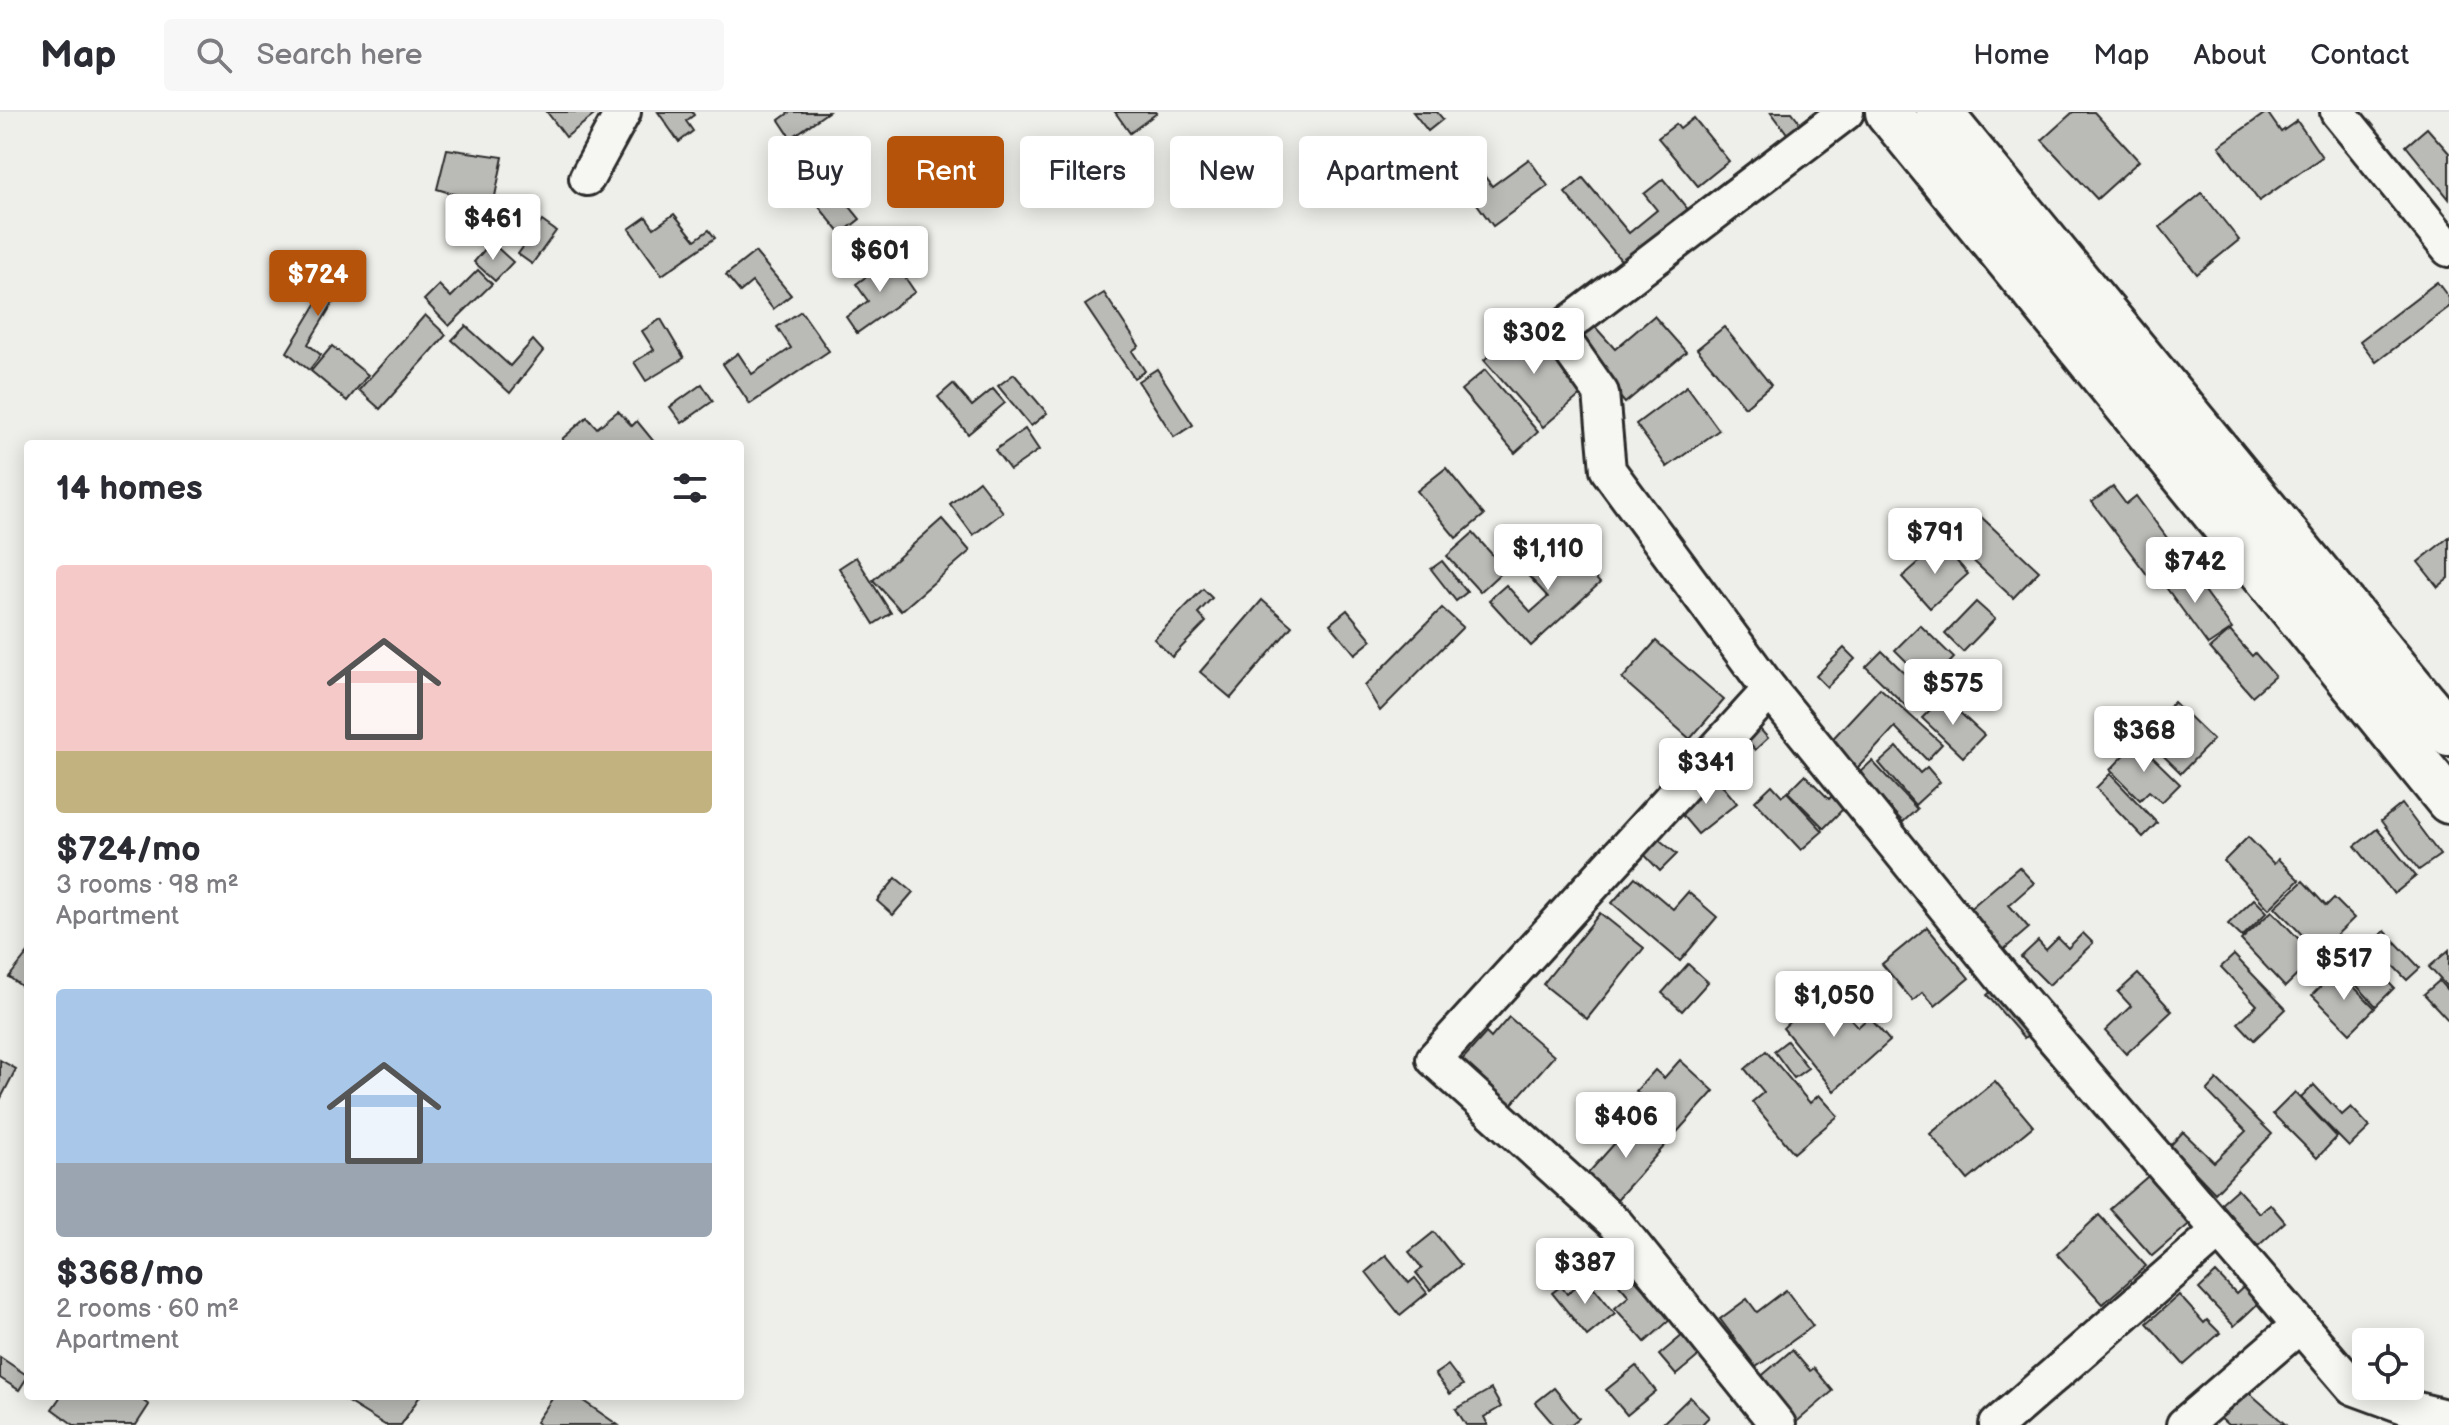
<!DOCTYPE html>
<meta charset="utf-8">
<style>
body{margin:0;font-family:"Balsamiq Sans",sans-serif;background:#f7f7f7;color:#2b2b33;height:100vh;display:flex;flex-direction:column;font-size:30px;white-space:nowrap}
*{box-sizing:border-box;margin:0}
p{font-size:26px;color:#7c7c81}
.icon{flex:none;width:44px;height:44px;fill:none;stroke:currentColor;stroke-width:2;stroke-linecap:round;stroke-linejoin:round}
.map{position:relative;flex:1;overflow:hidden}
.drawer{position:absolute;left:24px;top:328px;width:720px;height:960px;display:flex;flex-direction:column;background:#fff;border-radius:8px;box-shadow:0 4px 20px #0003}
.drawer>*{flex:none}
.top-card{position:absolute;left:768px;top:24px;width:760px;height:72px;display:flex;gap:16px}
.buttons{position:absolute;left:2352px;top:1216px;display:grid;gap:16px}
.buttons a{display:grid;place-items:center;width:72px;height:72px;border-radius:8px;background:#fff;box-shadow:0 4px 20px #0003;font-size:40px}
.price{position:absolute;translate:-50% -68px;padding:0 18px;border-radius:8px;background:#fff;color:#222;font-size:26px;line-height:52px;filter:drop-shadow(0 2px 4px #0008)}
.price::after{content:'';position:absolute;left:50%;top:48px;width:24px;height:18px;margin-left:-12px;background:inherit;clip-path:polygon(0 0,100% 0,50% 100%)}
.price.current{background:#b45309;color:#fff}
ul{padding:0;list-style:none}
li{display:grid;align-content:center;gap:16px;height:424px;padding:0 32px}
li span{display:grid;place-items:center;height:248px;border-radius:8px;color:#555}
li>.icon{margin-inline-start:auto}
span .icon{width:144px;height:144px;fill:#fffc;stroke-width:1}
li b{font-size:34px}
h2{display:flex;justify-content:space-between;align-items:center;height:96px;padding:0 32px;font-size:34px}
.chip{padding:0 28px;border-radius:8px;background:#fff;box-shadow:0 4px 20px #0003;font-size:28px;line-height:72px}
.chip.current{background:#b45309;color:#fff}
header{display:flex;align-items:center;gap:48px;box-sizing:border-box;height:112px;padding:0 40px;background:#fff;border-bottom:2px solid #e1e1e2}
header strong{font-size:38px}
nav{display:flex;gap:44px;margin-inline-start:auto;font-size:28px}
.search{width:560px;height:72px;background:#f7f7f7;display:flex;align-items:center;gap:20px;box-sizing:border-box;padding:0 28px;border-radius:8px;color:#7c7c81;font-size:30px}
.map>svg:first-child{display:block}
</style>
<header>
<strong>Map</strong>
<div class="search"><svg class="icon" aria-label="search" viewBox="0 0 24 24"><circle cx="10" cy="10" r="6"/><path d="M15 15l6 6"/></svg>Search here</div>
<nav><a>Home</a><a>Map</a><a>About</a><a>Contact</a></nav>
</header>
<div class="map">
<svg width="2449" height="1313" viewBox="0 0 2449 1313">
<rect width="100%" height="100%" fill="#eeeeea"/>
<filter id="ink" filterUnits="userSpaceOnUse"><feTurbulence type="fractalNoise" baseFrequency=".0125" numOctaves="2"/><feDisplacementMap in="SourceGraphic" scale="16" xChannelSelector="R" yChannelSelector="G"/><feConvolveMatrix kernelMatrix="1 2 1 2 8 2 1 2 1" color-interpolation-filters="sRGB"/></filter>
<g filter="url(#ink)">
<g fill="#babab7" stroke="#2b2b2b" stroke-width="2">
<path d="M547,0H598L566,25Z"/>
<path d="M658,0H692L694,3L686,9L693,19L679,30Z"/>
<path d="M790,0H828L791,26L779,8Z"/>
<path d="M1115,0H1156L1157,1L1130,21Z"/>
<path d="M1413,0H1437L1443,7L1428,19Z"/>
<path d="M1771,0H1792L1805,17L1792,28Z"/>
<path d="M2073,0H2094L2139,49L2097,87L2042,28Z"/>
<path d="M2267,0L2281,20L2297,9L2322,45L2259,89L2219,34Z"/>
<path d="M1694,6L1729,49L1698,74L1658,26L1676,12L1680,17Z"/>
<path d="M2427,16L2449,41V87L2406,34Z"/>
<path d="M447,37L503,45L493,94L437,77Z"/>
<path d="M1529,47L1548,74L1493,114L1459,67L1477,54L1492,74Z"/>
<path d="M1065,51L1078,63L1061,80L1049,68Z"/>
<path d="M1583,66L1629,121L1657,98L1644,82L1663,67L1695,106L1630,159L1565,81Z"/>
<path d="M838,80L860,107L841,122L819,95Z"/>
<path d="M2202,81L2239,128L2197,162L2160,115Z"/>
<path d="M674,102L695,128L709,118L715,126L662,163L629,117L646,105L654,116Z"/>
<path d="M542,109L556,119L532,152L518,142Z"/>
<path d="M491,130L513,150L495,169L474,150Z"/>
<path d="M755,140L791,183L773,197L752,170L740,180L726,163Z"/>
<path d="M892,146L915,180L857,221L846,205L868,189L856,172Z"/>
<path d="M342,149L354,156L308,232L321,243L309,258L287,240Z"/>
<path d="M478,158L492,172L449,214L424,188L439,173L451,185Z"/>
<path d="M2437,170L2449,186V195L2376,250L2360,229Z"/>
<path d="M1104,181L1139,234L1132,239L1145,259L1134,266L1085,193Z"/>
<path d="M801,199L829,239L750,292L723,252L738,241L752,262L791,236L777,215Z"/>
<path d="M425,203L446,223L380,297L359,278Z"/>
<path d="M1654,204L1686,240L1625,291L1568,224L1588,207L1615,237Z"/>
<path d="M661,207L684,246L646,269L634,250L654,238L642,219Z"/>
<path d="M1525,212L1584,280L1543,315L1484,248Z"/>
<path d="M466,214L510,254L533,228L543,239L510,281L452,228Z"/>
<path d="M1724,215L1771,273L1745,295L1697,237Z"/>
<path d="M332,234L368,263L347,289L311,259Z"/>
<path d="M1157,257L1193,313L1174,325L1138,269Z"/>
<path d="M1485,258L1538,320L1515,341L1461,278Z"/>
<path d="M1014,262L1047,301L1031,314L998,274Z"/>
<path d="M702,272L713,289L682,311L670,295Z"/>
<path d="M953,272L972,294L993,277L1005,291L968,322L938,285Z"/>
<path d="M1687,274L1719,318L1667,355L1636,312Z"/>
<path d="M618,299L632,314L637,309L655,331L567,332L562,327L587,305L597,316Z"/>
<path d="M1025,317L1039,338L1010,358L995,338Z"/>
<path d="M1446,356L1484,403L1456,426L1417,379Z"/>
<path d="M979,369L1003,400L973,423L950,392Z"/>
<path d="M2113,375L2126,392L2136,384L2179,442L2149,465L2092,390Z"/>
<path d="M1977,401L2039,459L2013,486L1951,428Z"/>
<path d="M942,407L970,439L901,499L873,468Z"/>
<path d="M1473,421L1505,457L1480,480L1447,444Z"/>
<path d="M2449,425V466L2438,475L2418,450Z"/>
<path d="M1558,426L1600,471L1531,534L1489,488L1506,473L1531,500L1548,485L1523,458Z"/>
<path d="M1941,431L1968,462L1930,496L1902,465Z"/>
<path d="M856,445L891,501L874,512L839,456Z"/>
<path d="M1442,449L1467,480L1456,489L1431,457Z"/>
<path d="M2172,453L2182,466L2190,460L2232,517L2208,533L2157,463Z"/>
<path d="M1203,477L1212,486L1198,501L1206,510L1172,545L1154,527Z"/>
<path d="M1262,488L1292,514L1231,586L1200,560Z"/>
<path d="M1976,490L1995,507L1963,540L1945,522Z"/>
<path d="M1442,496L1463,515L1380,599L1365,574Z"/>
<path d="M1347,498L1372,528L1355,542L1330,512Z"/>
<path d="M1920,513L1954,546L1929,572L1895,538Z"/>
<path d="M2230,519L2252,544L2255,541L2275,564L2252,584L2210,536Z"/>
<path d="M1656,529L1724,588L1690,627L1622,567Z"/>
<path d="M1844,536L1855,547L1827,575L1816,564Z"/>
<path d="M1882,539L1924,580L1908,596L1866,555Z"/>
<path d="M1880,576L1942,632L1927,648L1895,615L1852,662L1824,636Z"/>
<path d="M1943,585L1984,623L1963,645L1922,606Z"/>
<path d="M2174,590L2213,628L2181,661L2142,623Z"/>
<path d="M1750,606L1768,626L1755,638L1737,618Z"/>
<path d="M2137,630L2180,672L2162,690L2149,679L2140,688L2110,658Z"/>
<path d="M1897,635L1920,661L1927,655L1940,670L1915,693L1879,651Z"/>
<path d="M1872,649L1917,697L1903,710L1858,662Z"/>
<path d="M2110,662L2157,711L2143,725L2096,676Z"/>
<path d="M1805,663L1829,687L1834,682L1846,694L1824,716L1788,680Z"/>
<path d="M1715,665L1737,691L1698,722L1676,696Z"/>
<path d="M1772,673L1782,684L1787,680L1823,719L1801,738L1755,689Z"/>
<path d="M2402,692L2440,743L2419,758L2381,709Z"/>
<path d="M2377,717L2416,764L2394,782L2355,734Z"/>
<path d="M1651,721L1677,742L1660,759L1637,735Z"/>
<path d="M2248,725L2274,752L2278,747L2299,768L2269,797L2224,749Z"/>
<path d="M2019,755L2034,771L2009,793L2029,816L2002,839L1967,799Z"/>
<path d="M1635,765L1673,797L1688,780L1717,805L1680,849L1612,791Z"/>
<path d="M896,766L913,780L893,803L877,789Z"/>
<path d="M2303,769L2326,794L2334,786L2354,806L2319,840L2275,795Z"/>
<path d="M2254,787L2267,800L2242,825L2228,812Z"/>
<path d="M2272,799L2316,845L2285,875L2241,828Z"/>
<path d="M1600,801L1644,836L1587,907L1543,872Z"/>
<path d="M1927,815L1969,866L1935,894L1923,880L1913,889L1882,852Z"/>
<path d="M2385,819L2420,856L2407,868L2371,831Z"/>
<path d="M2083,821L2093,831L2049,873L2021,845L2038,829L2046,838L2058,826L2068,836Z"/>
<path d="M2364,834L2377,848L2372,853L2394,876L2376,894L2341,857Z"/>
<path d="M2449,838V877L2429,855Z"/>
<path d="M28,841V879L9,865Z"/>
<path d="M2234,843L2286,897L2254,928L2238,911L2257,893L2221,855Z"/>
<path d="M1688,852L1708,870L1682,899L1662,881Z"/>
<path d="M2337,858L2375,896L2350,921L2312,883Z"/>
<path d="M2138,862L2172,899L2126,942L2105,919L2131,894L2118,880Z"/>
<path d="M2439,869L2449,880V909L2424,882Z"/>
<path d="M2002,870L2040,913L2024,926L1987,883Z"/>
<path d="M1824,877L1858,915L1869,905L1890,929L1834,979L1783,916Z"/>
<path d="M1509,905L1554,944L1511,993L1461,949L1486,921L1491,926Z"/>
<path d="M1787,929L1808,956L1794,966L1774,939Z"/>
<path d="M1766,939L1810,991L1819,983L1838,1004L1794,1041L1752,990L1764,980L1745,957Z"/>
<path d="M0,948L16,957L1,986L0,985Z"/>
<path d="M1680,948L1714,979L1677,1020L1636,979L1655,958L1664,966Z"/>
<path d="M2217,968L2272,1022L2215,1081L2170,1034L2183,1020L2214,1050L2246,1019L2207,979Z"/>
<path d="M1995,969L2033,1014L1968,1068L1930,1022Z"/>
<path d="M2314,973L2342,1003L2351,995L2370,1015L2349,1035L2301,986Z"/>
<path d="M2295,980L2337,1025L2317,1046L2273,1002Z"/>
<path d="M1639,1004L1668,1030L1612,1093L1583,1067Z"/>
<path d="M2154,1059L2195,1107L2152,1144L2110,1097Z"/>
<path d="M2237,1077L2259,1101L2270,1092L2285,1110L2258,1134L2220,1092Z"/>
<path d="M2099,1103L2146,1154L2103,1192L2057,1142Z"/>
<path d="M1434,1120L1461,1153L1430,1178L1416,1161L1422,1156L1409,1140Z"/>
<path d="M1386,1143L1409,1171L1415,1166L1427,1181L1400,1203L1366,1160Z"/>
<path d="M1613,1143L1671,1207L1645,1230L1615,1196L1629,1184L1602,1153Z"/>
<path d="M2216,1161L2236,1182L2249,1170L2264,1186L2234,1214L2199,1177Z"/>
<path d="M1586,1166L1615,1201L1587,1224L1552,1181L1561,1174L1567,1182Z"/>
<path d="M1786,1178L1813,1214L1756,1255L1720,1207L1747,1187L1757,1200Z"/>
<path d="M2179,1183L2204,1211L2207,1208L2220,1221L2184,1253L2147,1211Z"/>
<path d="M1683,1223L1700,1243L1676,1263L1659,1243Z"/>
<path d="M1792,1238L1810,1259L1814,1256L1833,1279L1793,1313L1751,1273Z"/>
<path d="M0,1245L28,1264L19,1278L0,1266Z"/>
<path d="M1448,1253L1463,1273L1450,1282L1435,1262Z"/>
<path d="M1636,1254L1656,1279L1627,1303L1606,1278Z"/>
<path d="M1554,1276L1579,1306L1570,1313H1554L1535,1291Z"/>
<path d="M1491,1277L1501,1295L1484,1305L1488,1313H1466L1456,1297Z"/>
<path d="M2245,1277L2285,1312L2228,1313L2210,1297Z"/>
<path d="M61,1284H136L149,1293L136,1313H74L52,1297Z"/>
<path d="M338,1284H420L401,1313H385Z"/>
<path d="M554,1284H576L618,1313H540L536,1310Z"/>
<path d="M1690,1285L1709,1305L1701,1313H1661Z"/>
</g>
<g fill="none" stroke-linecap="round" stroke-linejoin="round">
<defs>
<g id="minor">
<path d="M1846,0L1558,220L1601,281L1608,358L1770,578L2007,871L2353,1275L2413,1297L2449,1306"/>
<path d="M2338,0L2449,137"/>
<path d="M587,66L623,0"/>
<path d="M1770,578L1434,947L1616,1112L1778,1313"/>
<path d="M1997,1313L2219,1119"/>
<path d="M2184,1313L2300,1213"/>
</g>
<g id="secondary">
<path d="M1888,0L2449,689"/>
<path d="M1939,0L2449,621"/>
</g>
</defs>
<use href="#minor" stroke="#2b2b2b" stroke-width="40"/>
<use href="#secondary" stroke="#2b2b2b" stroke-width="50"/>
<use href="#minor" stroke="#f6f6f2" stroke-width="34"/>
<use href="#secondary" stroke="#f6f6f2" stroke-width="44"/>
</g>
</g>
</svg>
<div class="buttons">
<a><svg class="icon" aria-label="locate" viewBox="0 0 24 24"><circle cx="12" cy="12" r="6"/><path d="M12 2v4M12 18v4M2 12h4M18 12h4"/></svg></a>
</div>
<b class="price" style="left:493px;top:150px">$461</b>
<b class="price" style="left:880px;top:182px">$601</b>
<b class="price current" style="left:318px;top:206px">$724</b>
<b class="price" style="left:1534px;top:264px">$302</b>
<b class="price" style="left:1935px;top:464px">$791</b>
<b class="price" style="left:1548px;top:480px">$1,110</b>
<b class="price" style="left:2195px;top:493px">$742</b>
<b class="price" style="left:1953px;top:615px">$575</b>
<b class="price" style="left:2144px;top:662px">$368</b>
<b class="price" style="left:1706px;top:694px">$341</b>
<b class="price" style="left:2344px;top:890px">$517</b>
<b class="price" style="left:1834px;top:927px">$1,050</b>
<b class="price" style="left:1626px;top:1048px">$406</b>
<b class="price" style="left:1585px;top:1194px">$387</b>
<div class="top-card">
<a class="chip">Buy</a>
<a class="chip current">Rent</a>
<a class="chip">Filters</a>
<a class="chip">New</a>
<a class="chip">Apartment</a>
</div>
<section class="drawer">
<h2>14 homes<svg class="icon" aria-label="filters" viewBox="0 0 24 24"><path d="M4 7h16M4 17h16"/><circle cx="9" cy="7" r="2"/><circle cx="15" cy="17" r="2"/></svg></h2>
<ul>
<li><span style="background:linear-gradient(#f6c9c9 75%,#c2b280 0)"><svg class="icon" aria-label="home" viewBox="0 0 24 24"><path d="M3 11l9-7 9 7M6 9v11h12V9"/></svg></span><div><b>$724/mo</b><p>3 rooms · 98 m²</p><p>Apartment</p></div></li>
<li><span style="background:linear-gradient(#a9c7e8 70%,#9aa5b1 0)"><svg class="icon" aria-label="home" viewBox="0 0 24 24"><path d="M3 11l9-7 9 7M6 9v11h12V9"/></svg></span><div><b>$368/mo</b><p>2 rooms · 60 m²</p><p>Apartment</p></div></li>
</ul>
</section>
</div>
